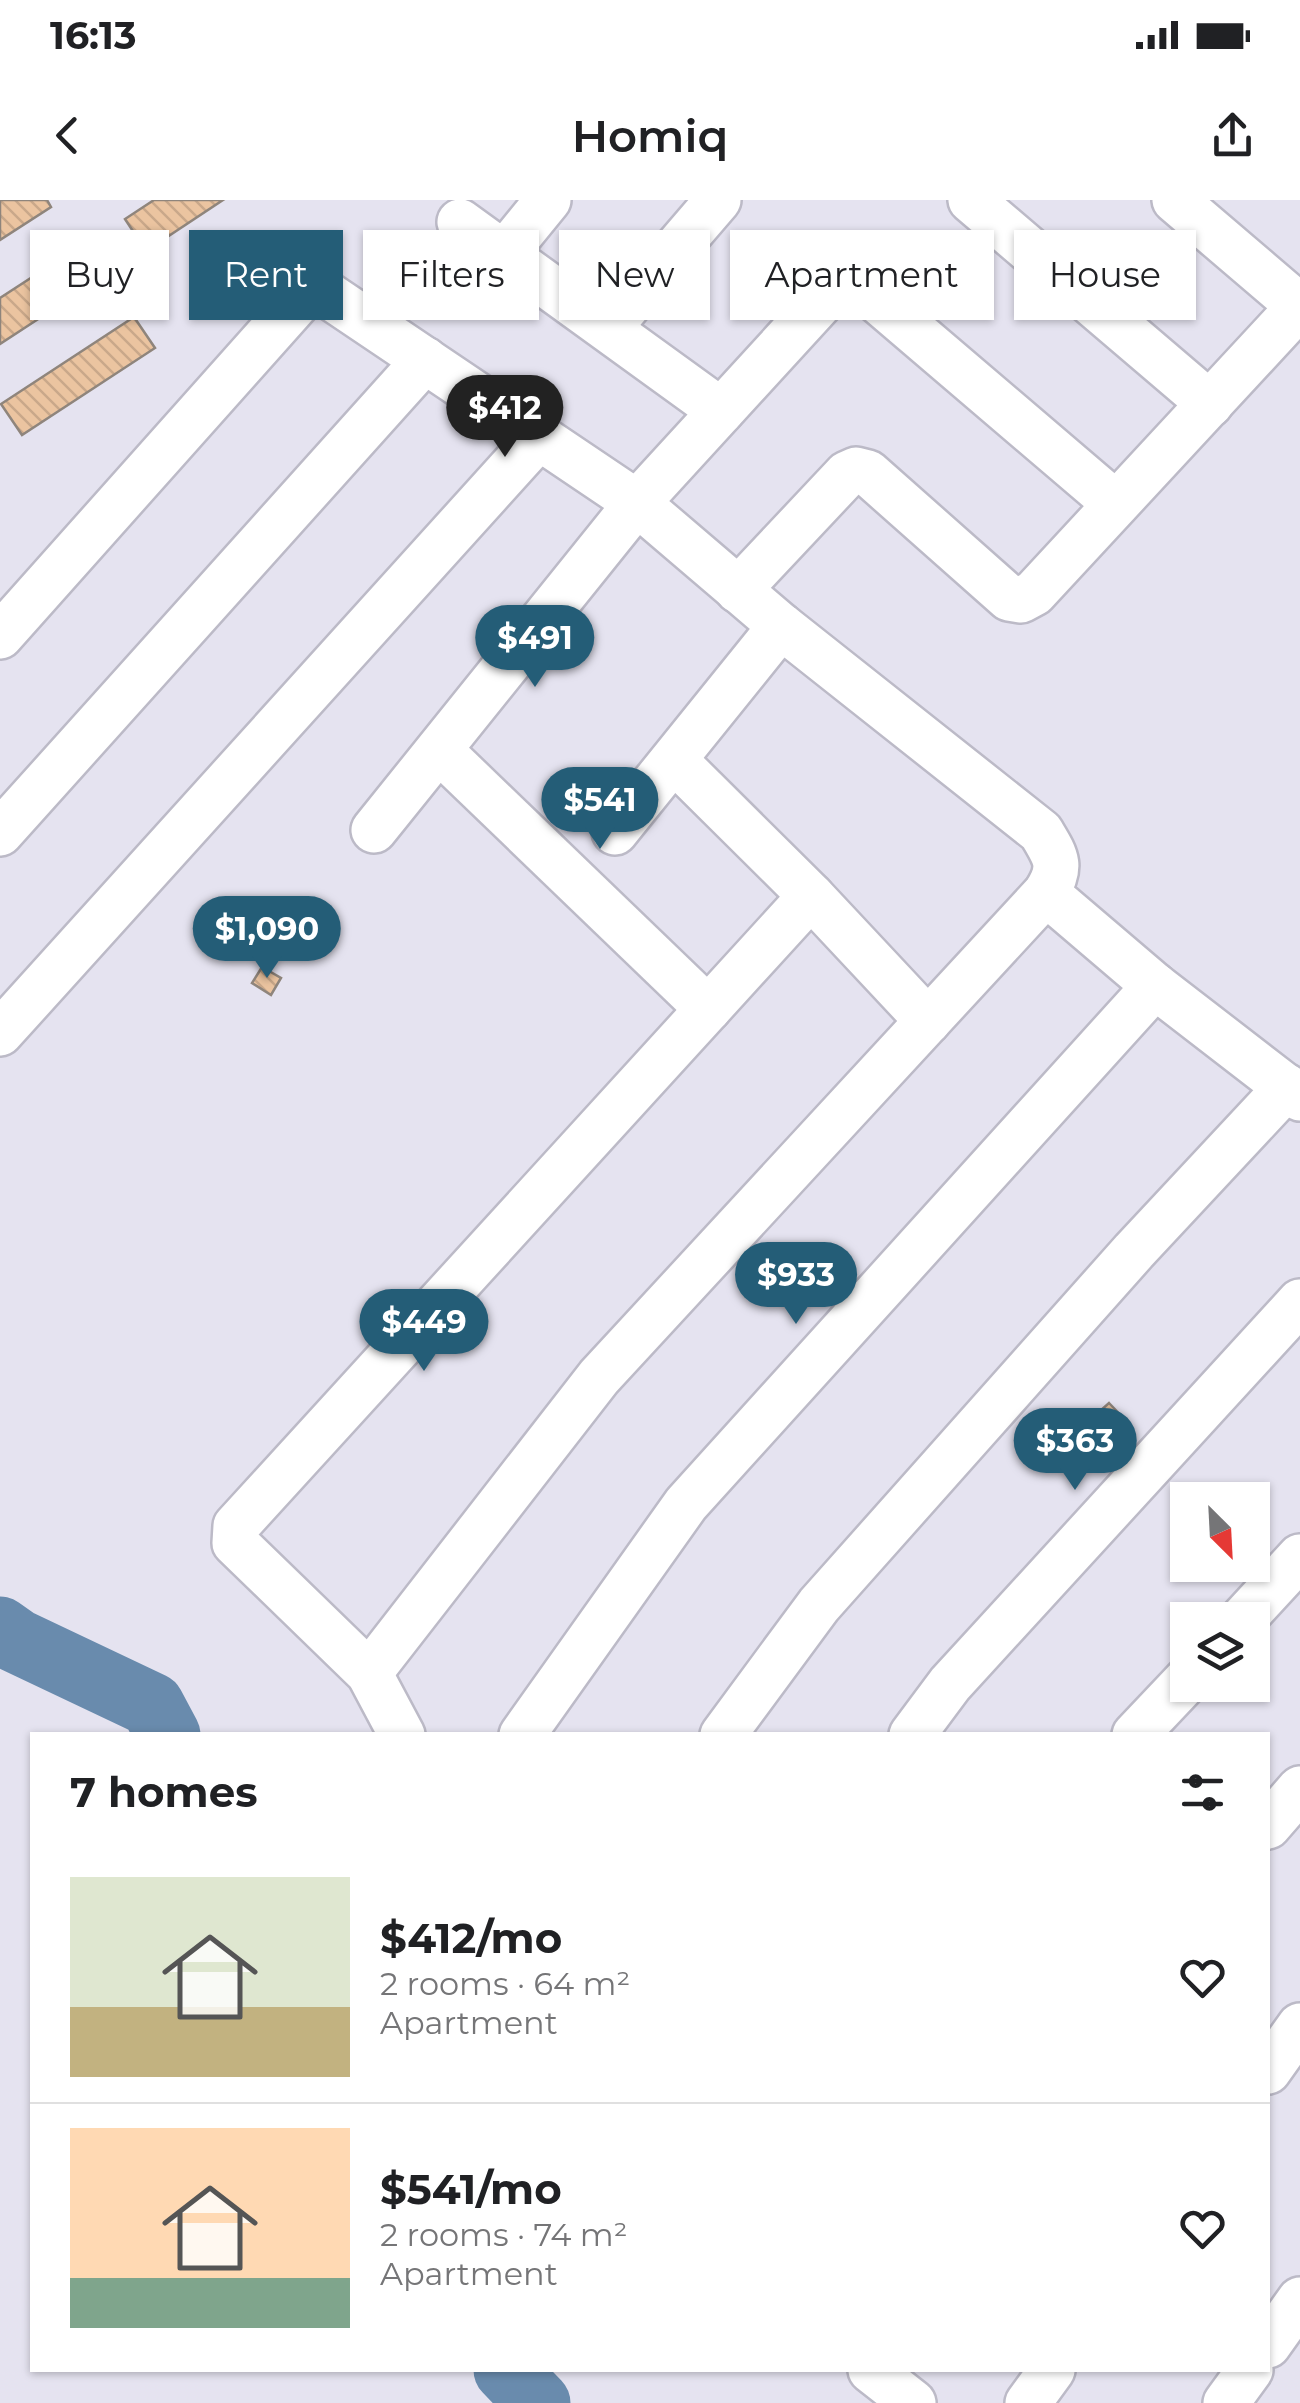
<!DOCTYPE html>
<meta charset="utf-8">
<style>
body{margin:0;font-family:Montserrat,sans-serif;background:#f2f2f2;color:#202124;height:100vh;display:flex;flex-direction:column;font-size:38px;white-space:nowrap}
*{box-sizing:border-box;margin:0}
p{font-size:32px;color:#757577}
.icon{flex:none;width:55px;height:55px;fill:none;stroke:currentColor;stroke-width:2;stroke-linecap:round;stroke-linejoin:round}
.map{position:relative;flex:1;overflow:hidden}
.panel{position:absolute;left:30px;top:1532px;width:1240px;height:640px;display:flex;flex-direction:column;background:#fff;border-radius:0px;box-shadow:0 2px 8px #0004}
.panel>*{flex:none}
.guide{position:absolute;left:30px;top:30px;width:1240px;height:90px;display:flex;gap:20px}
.needle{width:65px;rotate:156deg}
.controls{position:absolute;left:1170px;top:1282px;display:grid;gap:20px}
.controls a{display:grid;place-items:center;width:100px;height:100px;border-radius:0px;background:#fff;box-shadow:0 2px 8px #0004;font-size:50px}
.price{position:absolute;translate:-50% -85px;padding:0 22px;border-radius:35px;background:#245d77;color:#fff;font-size:32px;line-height:65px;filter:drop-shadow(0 2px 5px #0008)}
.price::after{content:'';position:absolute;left:50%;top:60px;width:30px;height:22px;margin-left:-15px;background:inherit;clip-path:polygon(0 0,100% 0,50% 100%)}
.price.selected{background:#222;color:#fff}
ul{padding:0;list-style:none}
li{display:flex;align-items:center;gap:30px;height:250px;padding:0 40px}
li+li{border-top:2px solid #e0e0e0}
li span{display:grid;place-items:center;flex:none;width:280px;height:200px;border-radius:0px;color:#555}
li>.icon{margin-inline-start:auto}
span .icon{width:120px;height:120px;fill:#fffc;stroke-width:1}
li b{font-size:42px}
h2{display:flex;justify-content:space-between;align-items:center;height:120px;padding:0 40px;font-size:42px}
.pill{padding:0 35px;border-radius:0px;background:#fff;box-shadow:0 2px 8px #0004;font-size:35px;line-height:90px}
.pill.selected{background:#245d77;color:#fff}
.status{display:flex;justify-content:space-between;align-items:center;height:70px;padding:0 50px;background:#fff;direction:ltr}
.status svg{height:28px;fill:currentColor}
header{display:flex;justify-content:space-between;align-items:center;height:130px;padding:0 40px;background:#fff;font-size:45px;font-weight:600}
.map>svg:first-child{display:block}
</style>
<div class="status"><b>16:13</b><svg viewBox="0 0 49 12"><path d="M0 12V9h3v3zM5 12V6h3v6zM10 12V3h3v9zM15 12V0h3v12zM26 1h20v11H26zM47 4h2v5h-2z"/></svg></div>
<header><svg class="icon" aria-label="back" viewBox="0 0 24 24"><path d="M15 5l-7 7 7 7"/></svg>Homiq<svg class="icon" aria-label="share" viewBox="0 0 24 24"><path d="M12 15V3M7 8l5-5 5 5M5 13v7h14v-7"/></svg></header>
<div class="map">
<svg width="1300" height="2203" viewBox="0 0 1300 2203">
<defs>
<pattern id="building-back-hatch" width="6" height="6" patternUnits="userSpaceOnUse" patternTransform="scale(2.5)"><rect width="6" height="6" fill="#ebc4a0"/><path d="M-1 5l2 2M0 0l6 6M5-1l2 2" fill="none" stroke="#c9a88a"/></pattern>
</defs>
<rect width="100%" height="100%" fill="#e5e3f0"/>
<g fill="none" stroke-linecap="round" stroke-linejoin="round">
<g stroke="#698bad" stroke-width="65">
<path d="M0,1429L17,1441L152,1505L168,1535"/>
<path d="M506,2170L538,2203"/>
</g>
</g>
<g fill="url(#building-back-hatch)" stroke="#8f857c" stroke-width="2.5">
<path d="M0,0H47L51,7L0,40Z"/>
<path d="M154,0H223L146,51L125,19Z"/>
<path d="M80,46L101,78L0,144V98Z"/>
<path d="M134,117L155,148L22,235L1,204Z"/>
<path d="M262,767L281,778L271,795L252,783Z"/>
<path d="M1109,1203L1126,1221L1108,1237L1091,1219Z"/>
</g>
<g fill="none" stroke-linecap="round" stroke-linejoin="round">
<defs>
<g id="minor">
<path d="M971,0L1210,204"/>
<path d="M1175,0L1299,106"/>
<path d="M460,22L721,211"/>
<path d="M504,54L548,0"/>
<path d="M608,128L718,0"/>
<path d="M738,390L847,274L856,270L868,273L1009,398L1021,400L1034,393L1300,106"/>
<path d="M0,436L313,85L637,303L781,426L1041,632C1056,657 1063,666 1046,693L599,1177L369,1473"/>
<path d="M439,550L708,809"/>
<path d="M675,561L811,696L928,821"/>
<path d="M374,630L637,303L831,91L848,84L863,88L1116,304"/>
<path d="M615,632L781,426"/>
<path d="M0,633L425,160"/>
<path d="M1046,693L1155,786L1300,898"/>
<path d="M0,833L539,237"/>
<path d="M1242,1420L1300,1357"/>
<path d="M402,1535L369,1473L235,1343L236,1326L811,696"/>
<path d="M522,1535L686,1304L1155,786"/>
<path d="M723,1535L819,1405L1134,1051L1287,887"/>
<path d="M912,1535L950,1484L1300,1102"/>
<path d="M1135,1535L1188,1479"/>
<path d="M1268,1626L1300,1589"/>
<path d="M1268,1871L1300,1826"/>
<path d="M1268,2145L1300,2100"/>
<path d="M871,2170L913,2203"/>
<path d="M1028,2203L1052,2170"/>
<path d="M1226,2203L1250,2170"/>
</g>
</defs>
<use href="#minor" stroke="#bcbac7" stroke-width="50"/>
<use href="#minor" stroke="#fff" stroke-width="45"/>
</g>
</svg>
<div class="controls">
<a><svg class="needle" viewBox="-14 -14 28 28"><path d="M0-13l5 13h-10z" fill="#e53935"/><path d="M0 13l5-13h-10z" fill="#757577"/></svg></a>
<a><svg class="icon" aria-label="layers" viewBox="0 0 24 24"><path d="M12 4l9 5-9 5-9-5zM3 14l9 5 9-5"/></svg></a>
</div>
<b class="price selected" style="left:505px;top:260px">$412</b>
<b class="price" style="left:535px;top:490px">$491</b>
<b class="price" style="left:600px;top:652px">$541</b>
<b class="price" style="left:267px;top:781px">$1,090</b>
<b class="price" style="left:796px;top:1127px">$933</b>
<b class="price" style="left:424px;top:1174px">$449</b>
<b class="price" style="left:1075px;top:1293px">$363</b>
<div class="guide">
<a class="pill">Buy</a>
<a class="pill selected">Rent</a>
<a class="pill">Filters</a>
<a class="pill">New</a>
<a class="pill">Apartment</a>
<a class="pill">House</a>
</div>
<section class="panel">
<h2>7 homes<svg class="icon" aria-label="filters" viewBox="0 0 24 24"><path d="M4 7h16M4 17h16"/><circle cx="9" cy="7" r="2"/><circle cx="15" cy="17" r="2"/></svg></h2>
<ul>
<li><span style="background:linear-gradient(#dfe7d0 65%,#c2b280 0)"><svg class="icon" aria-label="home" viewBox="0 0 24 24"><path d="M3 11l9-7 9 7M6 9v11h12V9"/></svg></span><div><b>$412/mo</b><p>2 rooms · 64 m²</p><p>Apartment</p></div><svg class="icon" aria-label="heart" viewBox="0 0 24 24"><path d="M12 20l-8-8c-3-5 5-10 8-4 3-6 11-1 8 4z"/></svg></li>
<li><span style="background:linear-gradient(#ffd9b3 75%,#7fa58c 0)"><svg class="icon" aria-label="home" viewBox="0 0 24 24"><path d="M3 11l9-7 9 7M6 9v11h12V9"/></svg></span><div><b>$541/mo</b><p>2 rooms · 74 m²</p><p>Apartment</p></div><svg class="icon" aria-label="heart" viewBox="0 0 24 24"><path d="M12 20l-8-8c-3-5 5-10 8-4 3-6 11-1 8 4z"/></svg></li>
</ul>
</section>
</div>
